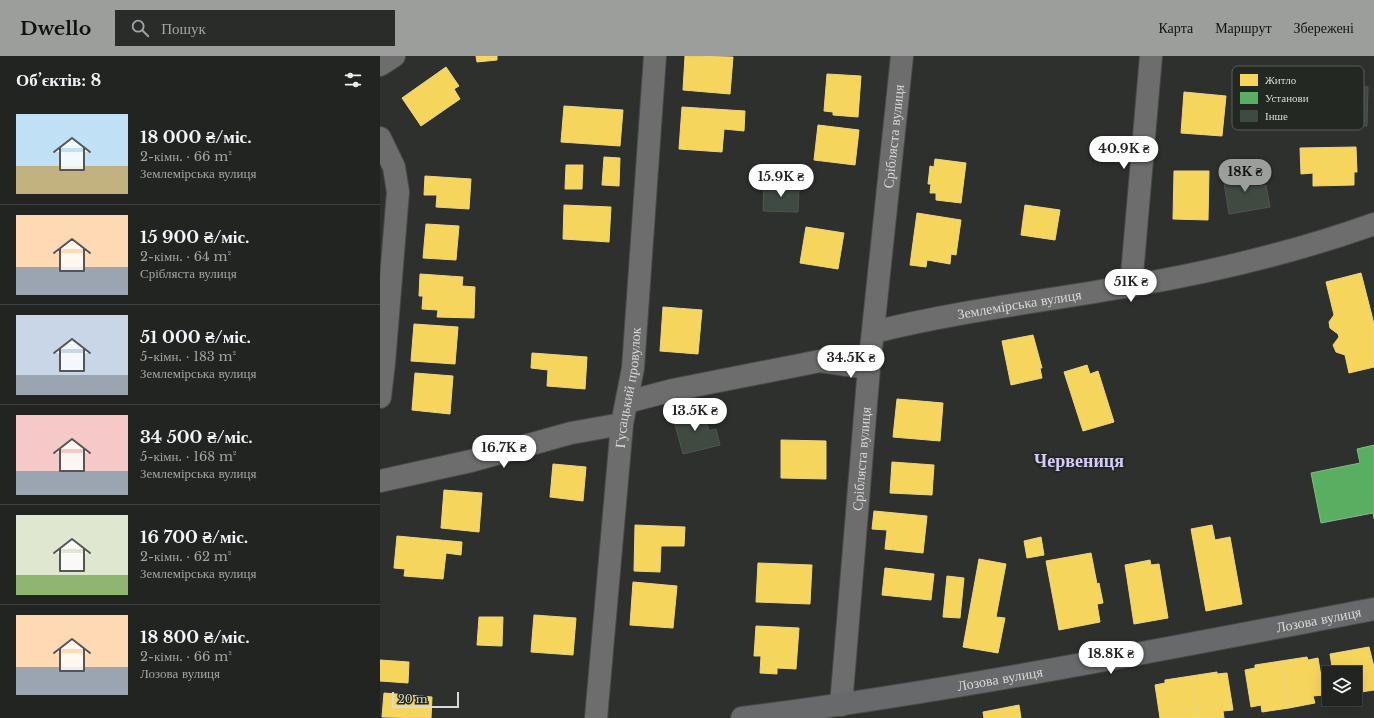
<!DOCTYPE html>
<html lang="uk">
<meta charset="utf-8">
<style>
body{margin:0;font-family:"Libre Baskerville",serif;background:#2a2c2a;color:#f1f3f6;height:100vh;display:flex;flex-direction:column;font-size:15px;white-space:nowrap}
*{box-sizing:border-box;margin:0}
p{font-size:13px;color:#a2a4a5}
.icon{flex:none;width:22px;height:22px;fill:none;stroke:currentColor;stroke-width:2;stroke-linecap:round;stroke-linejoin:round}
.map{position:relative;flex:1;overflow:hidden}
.panel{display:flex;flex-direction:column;background:#222422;width:380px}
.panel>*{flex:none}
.fabs{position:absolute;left:942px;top:610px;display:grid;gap:8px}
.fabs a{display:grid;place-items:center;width:40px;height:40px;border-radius:0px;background:#222422;box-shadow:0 4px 16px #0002,0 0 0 1px #3f4140;font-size:20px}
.scale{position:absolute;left:12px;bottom:10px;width:67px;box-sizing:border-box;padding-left:4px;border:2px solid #d7dad7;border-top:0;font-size:11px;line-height:14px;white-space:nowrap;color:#d7dad7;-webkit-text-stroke:3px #232823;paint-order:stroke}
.price{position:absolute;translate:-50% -34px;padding:0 9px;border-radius:14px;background:#fff;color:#222;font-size:13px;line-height:26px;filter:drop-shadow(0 1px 2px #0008)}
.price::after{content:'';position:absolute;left:50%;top:24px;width:12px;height:9px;margin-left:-6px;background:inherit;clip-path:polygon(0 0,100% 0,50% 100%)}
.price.current{background:#9c9e9c;color:#111}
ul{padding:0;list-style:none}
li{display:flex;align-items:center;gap:12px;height:100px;padding:0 16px}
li+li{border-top:1px solid #3f4140}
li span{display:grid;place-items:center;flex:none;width:112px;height:80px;border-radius:0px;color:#555}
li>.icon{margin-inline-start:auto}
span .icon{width:48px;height:48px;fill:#fffc;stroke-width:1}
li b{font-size:17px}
h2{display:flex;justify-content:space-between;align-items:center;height:48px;padding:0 16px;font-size:17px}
header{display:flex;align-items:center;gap:24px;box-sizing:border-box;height:56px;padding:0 20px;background:#9c9e9c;color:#111}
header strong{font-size:19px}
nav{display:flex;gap:22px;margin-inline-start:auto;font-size:14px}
.search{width:280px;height:36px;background:#2a2c2a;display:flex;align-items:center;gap:10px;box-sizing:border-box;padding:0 14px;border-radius:0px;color:#a2a4a5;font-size:15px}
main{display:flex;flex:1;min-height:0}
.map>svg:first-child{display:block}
</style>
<header>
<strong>Dwello</strong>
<div class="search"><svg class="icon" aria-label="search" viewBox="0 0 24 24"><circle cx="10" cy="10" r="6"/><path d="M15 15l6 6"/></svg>Пошук</div>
<nav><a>Карта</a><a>Маршрут</a><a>Збережені</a></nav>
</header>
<main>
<section class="panel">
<h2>Об’єктів: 8<svg class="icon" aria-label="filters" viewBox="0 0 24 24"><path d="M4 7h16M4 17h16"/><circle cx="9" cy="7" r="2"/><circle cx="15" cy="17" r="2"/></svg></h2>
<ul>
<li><span style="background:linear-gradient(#bfe0f5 65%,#c2b280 0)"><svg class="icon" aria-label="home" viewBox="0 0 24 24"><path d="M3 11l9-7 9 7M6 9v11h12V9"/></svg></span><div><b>18 000 ₴/міс.</b><p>2-кімн. · 66 m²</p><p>Землемірська вулиця</p></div></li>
<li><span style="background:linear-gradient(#ffd9b3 65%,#9aa5b1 0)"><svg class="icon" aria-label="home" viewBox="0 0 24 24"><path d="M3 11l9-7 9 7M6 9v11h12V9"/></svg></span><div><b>15 900 ₴/міс.</b><p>2-кімн. · 64 m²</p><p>Срібляста вулиця</p></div></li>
<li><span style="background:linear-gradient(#c9d6e8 75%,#9aa5b1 0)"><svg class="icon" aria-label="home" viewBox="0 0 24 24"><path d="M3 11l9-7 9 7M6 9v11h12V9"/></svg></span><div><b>51 000 ₴/міс.</b><p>5-кімн. · 183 m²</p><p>Землемірська вулиця</p></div></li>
<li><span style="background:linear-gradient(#f6c9c9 70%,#9aa5b1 0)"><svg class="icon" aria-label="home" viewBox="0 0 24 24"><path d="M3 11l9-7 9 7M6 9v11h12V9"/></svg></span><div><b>34 500 ₴/міс.</b><p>5-кімн. · 168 m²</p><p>Землемірська вулиця</p></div></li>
<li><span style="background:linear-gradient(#dfe7d0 75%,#8fb573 0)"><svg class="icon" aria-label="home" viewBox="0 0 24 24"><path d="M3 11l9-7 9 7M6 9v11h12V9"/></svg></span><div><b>16 700 ₴/міс.</b><p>2-кімн. · 62 m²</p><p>Землемірська вулиця</p></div></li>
<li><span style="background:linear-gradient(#ffd9b3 65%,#9aa5b1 0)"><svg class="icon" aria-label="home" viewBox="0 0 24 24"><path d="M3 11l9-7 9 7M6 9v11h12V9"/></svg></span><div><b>18 800 ₴/міс.</b><p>2-кімн. · 66 m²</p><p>Лозова вулиця</p></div></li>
</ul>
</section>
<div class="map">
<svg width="994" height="662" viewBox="0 0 994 662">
<rect width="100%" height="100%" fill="#2e302e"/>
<g fill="#f6d55c" stroke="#edd681">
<path d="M96,0H117V4L97,6Z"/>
<path d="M305,0L353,1L350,38L303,34Z"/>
<path d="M66,11L79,30L74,33L80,43L41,70L22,42Z"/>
<path d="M447,18L481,20L478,61L453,59V56L444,55Z"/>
<path d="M804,36L846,40L842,80L801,77Z"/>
<path d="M184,50L243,54L240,90L181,86Z"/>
<path d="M302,51L365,55L364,75L344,73L342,96L299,93Z"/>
<path d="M438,69L479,74L475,109L434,104Z"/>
<path d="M976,91L977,116H974V129L933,130V117L921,118L920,92Z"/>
<path d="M224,101L240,102L239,130L222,129Z"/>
<path d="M555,103L586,107L581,147L556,144V137H550L551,128H548L550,110L554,111Z"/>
<path d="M186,109H203L202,133H185Z"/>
<path d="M794,115H829L828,164L793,163Z"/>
<path d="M45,120L91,123L89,153L56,151L57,139H44Z"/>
<path d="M184,149L231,151L229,186L183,183Z"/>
<path d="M645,149L680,154L675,184L641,179Z"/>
<path d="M537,157L581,164L576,199L571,198L570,208L547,204L546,211L530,209Z"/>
<path d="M46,168L79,170L76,204L43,202Z"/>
<path d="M426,171L464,177L458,213L420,207Z"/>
<path d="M981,217L994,268V311L969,317L965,299L956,296L953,289L959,281L958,278L950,272L949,266L954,259L946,226Z"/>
<path d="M40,218L83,221L82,230L95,231L94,262L57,261L58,254L42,253L43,240H39Z"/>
<path d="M283,251L322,254L318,298L280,295Z"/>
<path d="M34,268L78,271L75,308L31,305Z"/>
<path d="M653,279L662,312H660L662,322L631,329L622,285Z"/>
<path d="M152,297L207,301L205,333L167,330L168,314L151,312Z"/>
<path d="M707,309L710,318L718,315L734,366L703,375L684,316Z"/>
<path d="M35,317L73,320L70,358L32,354Z"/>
<path d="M517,343L563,347L560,385L513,381Z"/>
<path d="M401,384L446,385V423L401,422Z"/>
<path d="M512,406L554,409L552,439L510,437Z"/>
<path d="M173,408L206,411L203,445L170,441Z"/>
<path d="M64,434L102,437L99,476L61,472Z"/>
<path d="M494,455L547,460L543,497L505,493L507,474L492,473Z"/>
<path d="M255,469L305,471L304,490H281L280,516L254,515Z"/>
<path d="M832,469L835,484L850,481L862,548L826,555L811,473Z"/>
<path d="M17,480L82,486L81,499L66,497L63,523L24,520L25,513L14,512Z"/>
<path d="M661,481L664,499L647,502L644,485Z"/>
<path d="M711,497L717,528L719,527L723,547L717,548L720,566L679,574L666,505Z"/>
<path d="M599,503L626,508L616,561L625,562L618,597L583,591Z"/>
<path d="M770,504L771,509L779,508L788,562L754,568L745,509Z"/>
<path d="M378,507L432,509L430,548L376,546Z"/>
<path d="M505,512L554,518L551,544L502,539Z"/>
<path d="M567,520L584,522L580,562L563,561Z"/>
<path d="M253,526L297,530L293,572L250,569Z"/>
<path d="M154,559L196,562L193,599L151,596Z"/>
<path d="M99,561H123L122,590L97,589Z"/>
<path d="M376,570L419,572L416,613L397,612V618L380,617L381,600H374Z"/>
<path d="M989,591L994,611V634L975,637V617H953L950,598Z"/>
<path d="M927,601L928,604L938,602L944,639L933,640L935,647L909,652L901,605Z"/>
<path d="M0,604L29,606L28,627L0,625Z"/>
<path d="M901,605L909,652L882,656L881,649L871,651L865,614L875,612V609Z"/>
<path d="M837,616V618L847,617L853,654L843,655L844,662H818L811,620Z"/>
<path d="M811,620L818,662H780L775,629L785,627V624Z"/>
<path d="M4,637L52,641L51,662L2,661Z"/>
<path d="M639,649L641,662H604L603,656Z"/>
</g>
<path fill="#5aae61" stroke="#80bb84" d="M994,389V463L993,457L941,467L931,417L980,407L977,393Z"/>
<g fill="#3f4a40" stroke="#525452">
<path d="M947,29L988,31L987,70L946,68Z"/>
<path d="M874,115L876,131L886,129L890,151L849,158L843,120Z"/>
<path d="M384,127L419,129L418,156L383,155Z"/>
<path d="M323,354L329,375L336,373L340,389L303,398L293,361Z"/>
</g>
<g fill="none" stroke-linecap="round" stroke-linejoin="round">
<defs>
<g id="street">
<path d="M0,9L14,0"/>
<path d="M0,82L14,111L18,136L4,307L0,341"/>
<path d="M751,230L771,0"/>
<path id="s1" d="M494,276C578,255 665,245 750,230C833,216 915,196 994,168"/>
<path d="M247,346L293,334L440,305L489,312"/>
<path d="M0,425L91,405L191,377L242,368"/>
<path id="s2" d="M461,649L489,312L522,0"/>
<path id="s3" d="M216,662L242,368L253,312L275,0"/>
</g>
<g id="secondary">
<path id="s4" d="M362,662C574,635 784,593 994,553"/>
</g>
</defs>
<use href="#street" stroke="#494b49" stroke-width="24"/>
<use href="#secondary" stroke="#494b49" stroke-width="24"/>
<use href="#street" stroke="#6c6d6c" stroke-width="22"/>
<use href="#secondary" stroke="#68696a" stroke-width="22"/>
</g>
<g text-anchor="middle" stroke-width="4" stroke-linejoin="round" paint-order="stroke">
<g font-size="14" fill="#d7dad7" stroke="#232823">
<text dy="5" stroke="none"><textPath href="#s2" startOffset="571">Срібляста вулиця</textPath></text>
<text dy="5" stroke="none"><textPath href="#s1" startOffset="148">Землемірська вулиця</textPath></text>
<text dy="5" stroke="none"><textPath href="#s3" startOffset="332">Гусацький провулок</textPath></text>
<text dy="5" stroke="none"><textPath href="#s2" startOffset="247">Срібляста вулиця</textPath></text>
<text dy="5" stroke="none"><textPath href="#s4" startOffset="585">Лозова вулиця</textPath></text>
<text dy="5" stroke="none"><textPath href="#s4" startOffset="261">Лозова вулиця</textPath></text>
</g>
<g font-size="18" font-weight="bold" fill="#d6cbf6" stroke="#232823">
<text x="699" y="411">Червениця</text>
</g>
</g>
<rect x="852" y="10" width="132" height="64" rx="6" fill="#232823" stroke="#595d59" stroke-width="1"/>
<rect x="860" y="18" width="18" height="12" fill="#f6d55c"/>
<rect x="860" y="36" width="18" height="12" fill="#5aae61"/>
<rect x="860" y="54" width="18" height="12" fill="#3f4a40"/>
<g font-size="11" fill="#d7dad7">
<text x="885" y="28">Житло</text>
<text x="885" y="46">Установи</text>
<text x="885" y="64">Інше</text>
</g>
</svg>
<div class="fabs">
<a><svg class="icon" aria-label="layers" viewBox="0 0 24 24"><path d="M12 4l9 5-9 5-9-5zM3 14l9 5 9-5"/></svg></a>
</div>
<div class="scale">20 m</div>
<b class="price" style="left:744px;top:114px">40.9K ₴</b>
<b class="price current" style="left:865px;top:137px">18K ₴</b>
<b class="price" style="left:401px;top:142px">15.9K ₴</b>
<b class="price" style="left:751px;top:247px">51K ₴</b>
<b class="price" style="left:471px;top:323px">34.5K ₴</b>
<b class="price" style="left:315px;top:376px">13.5K ₴</b>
<b class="price" style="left:124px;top:413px">16.7K ₴</b>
<b class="price" style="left:731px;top:619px">18.8K ₴</b>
</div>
</main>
